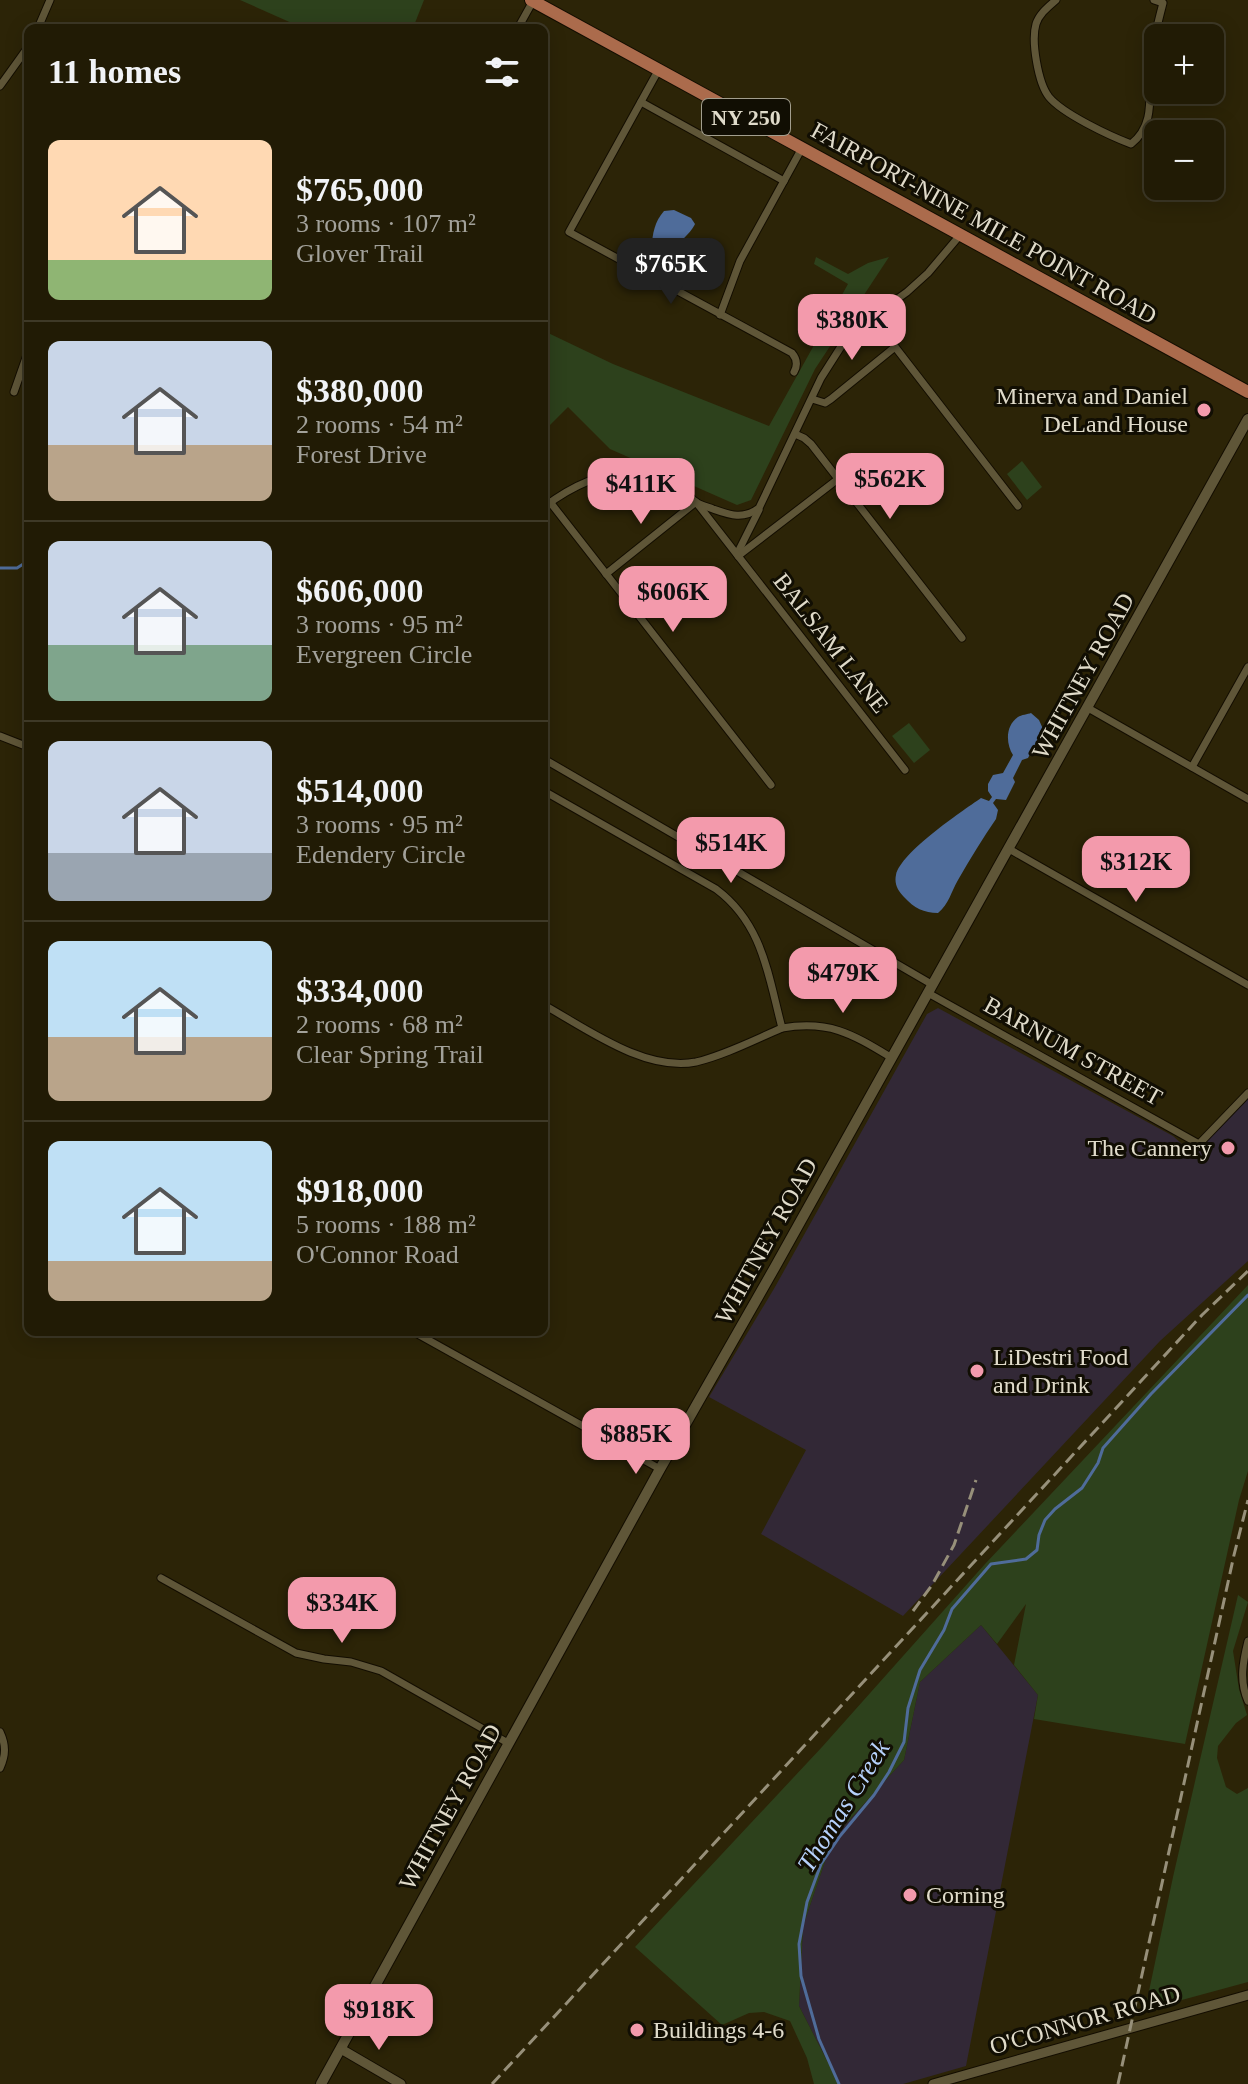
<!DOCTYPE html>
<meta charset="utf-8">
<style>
body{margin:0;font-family:Georgia,serif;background:#2d2813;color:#f1f3f6;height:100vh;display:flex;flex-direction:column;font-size:30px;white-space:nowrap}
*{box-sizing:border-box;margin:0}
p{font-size:26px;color:#a2a19a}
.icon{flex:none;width:44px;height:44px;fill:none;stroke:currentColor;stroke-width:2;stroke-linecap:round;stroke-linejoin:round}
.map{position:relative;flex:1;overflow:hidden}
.drawer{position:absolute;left:24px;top:24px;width:524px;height:1312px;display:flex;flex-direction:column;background:#211b05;border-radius:12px;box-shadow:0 4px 20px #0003,0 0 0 2px #3e3927}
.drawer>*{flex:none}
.fabs{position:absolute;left:1144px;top:24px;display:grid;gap:16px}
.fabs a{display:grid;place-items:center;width:80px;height:80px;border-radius:12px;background:#211b05;box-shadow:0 4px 20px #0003,0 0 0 2px #3e3927;font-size:40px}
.price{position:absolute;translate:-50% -68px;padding:0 18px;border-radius:16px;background:#f39aac;color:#111;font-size:26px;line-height:52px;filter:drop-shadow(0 2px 4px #0008)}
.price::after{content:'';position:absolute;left:50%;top:48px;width:24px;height:18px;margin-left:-12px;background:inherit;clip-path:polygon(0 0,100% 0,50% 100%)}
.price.active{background:#222;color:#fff}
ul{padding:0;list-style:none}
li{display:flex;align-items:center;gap:24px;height:200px;padding:0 24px}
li+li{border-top:2px solid #3e3927}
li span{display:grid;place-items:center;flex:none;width:224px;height:160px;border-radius:12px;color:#555}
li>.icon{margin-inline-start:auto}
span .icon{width:96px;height:96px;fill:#fffc;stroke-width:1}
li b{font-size:34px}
h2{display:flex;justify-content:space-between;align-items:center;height:96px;padding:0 24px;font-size:34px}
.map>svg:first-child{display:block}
</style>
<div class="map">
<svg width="1248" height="2084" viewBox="0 0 1248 2084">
<rect width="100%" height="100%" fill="#2c2407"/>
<g fill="#322836">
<path d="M938,1008L1173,1136L1194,1155L1248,1098V1261L1160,1341L903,1616L761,1534L806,1450L709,1397L775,1287L927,1014Z"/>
<path d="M981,1625L1038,1695L966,2066L903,2084H839L799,2006L803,1926L833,1838L904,1760L920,1682Z"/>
</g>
<g fill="#2d411c">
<path d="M240,0H424L413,28H303Z"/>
<path d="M816,257L848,274L868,263L889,257L815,369L751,500L737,505L610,449L568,407L548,427L544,440V331L613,364L769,426L848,284L814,264Z"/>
<path d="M1022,461L1042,487L1027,500L1007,474Z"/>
<path d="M909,723L930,750L914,763L892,736Z"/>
<path d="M1248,1285V1471L1239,1500L1185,1744L1034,1719L1038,1695L1014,1665L1026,1604L997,1644L981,1625L920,1682L904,1760L833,1838L803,1926L799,2006L839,2084H814L807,2058L790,2021L764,2012L749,2013L722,2025L635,1947L822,1747L985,1564Z"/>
<path d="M1238,1595L1248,1602L1233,1651L1239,1689L1247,1715L1236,1723L1218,1746L1217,1758L1226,1787L1237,1794L1248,1788V1982L1145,2010L1173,1877Z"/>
</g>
<g fill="#4f6c9a">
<path d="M674,210L691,218L695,224C691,233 673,250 664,252L652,247C652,234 655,221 664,211Z"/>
<path d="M1031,713L1039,720L1043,729L1028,758L1022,760L1013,778L1015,782L1006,800L996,799L993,803L998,810L996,819C983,838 970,859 958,880C951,892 949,904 938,913C924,913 914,908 904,897C898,891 894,884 896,875C901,852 961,812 981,798L989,801L992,797L988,791V784L993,775L1003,773L1013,755C1006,744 1005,726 1018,717C1021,715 1028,714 1031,713Z"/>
</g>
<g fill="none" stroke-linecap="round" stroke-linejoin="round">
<g stroke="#4f6c9a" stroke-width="3">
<path d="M0,568H17L28,561"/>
<path d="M839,2084L819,2039L801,1976L799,1944L807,1902L821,1864L840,1836L874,1795L889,1772L904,1742L908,1708L920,1670L944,1630L952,1609L991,1564L1026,1559L1037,1550L1039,1535L1045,1520L1055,1509L1082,1488L1098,1463L1103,1448L1151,1394L1248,1295"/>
</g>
<defs>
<g id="minor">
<path d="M1056,0C1048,7 1039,14 1036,24C1031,41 1038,83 1049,97C1063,114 1110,136 1131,144C1158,123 1147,90 1151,60C1153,41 1158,22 1163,3L1154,0"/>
<path d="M38,28L50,0"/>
<path d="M518,28L533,1"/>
<path d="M659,69L569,232L792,353C797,359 798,365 794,372"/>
<path d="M0,86L28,47"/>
<path d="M641,102L784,181"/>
<path d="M720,315L740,261L802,148"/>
<path d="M872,317L1018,506"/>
<path d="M14,392L28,352"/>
<path d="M812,399L825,403L831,399L895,347"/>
<path d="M795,434L804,438L811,444L962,638"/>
<path d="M550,502L771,785"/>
<path d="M544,507C573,485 610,467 648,475C661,478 676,485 687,494C690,496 692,500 696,502C700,505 708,507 713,509C730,515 743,520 759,508L821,378L842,345L872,317L907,292L928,273L961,234"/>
<path d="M737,554L759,510"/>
<path d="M738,556L838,479"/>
<path d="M606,574L696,502L905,770"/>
<path d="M1088,708L1248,799"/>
<path d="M0,736L28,747"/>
<path d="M544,759L933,985"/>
<path d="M1192,767L1248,667"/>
<path d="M544,791L716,889C763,924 768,975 782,1028C754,1040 725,1055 696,1062C645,1072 587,1029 544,1005"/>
<path d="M1009,849L1248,985"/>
<path d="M928,993L1199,1144L1248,1093"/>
<path d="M782,1028C830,1020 852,1034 892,1058"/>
<path d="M414,1332L660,1469"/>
<path d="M161,1578L296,1653L324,1659L351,1662L381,1671L508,1743"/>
<path d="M1248,1641C1243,1661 1239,1681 1248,1701"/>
<path d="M0,1732C6,1745 6,1755 0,1768"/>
</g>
<g id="tertiary">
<path d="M341,2049L401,2084"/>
<path d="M933,2084L1248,1995"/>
</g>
<path id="secondary" d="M321,2084L660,1469L775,1267L1248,419"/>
<path id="primary" d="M531,0L1248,392"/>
</defs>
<use href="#minor" stroke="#130d00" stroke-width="9"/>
<use href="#tertiary" stroke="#130d00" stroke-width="11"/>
<use href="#secondary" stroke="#130d00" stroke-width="12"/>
<use href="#primary" stroke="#130d00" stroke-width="14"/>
<use href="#minor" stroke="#5f5638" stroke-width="7"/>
<use href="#tertiary" stroke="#5f5638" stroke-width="9"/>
<use href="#secondary" stroke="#5f5638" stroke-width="10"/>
<use href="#primary" stroke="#ab6b4c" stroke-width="12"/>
<g stroke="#97907a" stroke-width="3" stroke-dasharray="12 6" stroke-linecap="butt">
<path d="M913,1611L932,1585L954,1545L976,1480"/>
<path d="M492,2084L1202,1315L1248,1271"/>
<path d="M1118,2084L1234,1555L1248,1500"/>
</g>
</g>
<g fill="#f39aac" stroke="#110e03" stroke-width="3">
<circle cx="1204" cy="410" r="8"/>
<circle cx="1228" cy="1148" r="8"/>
<circle cx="977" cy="1371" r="8"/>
<circle cx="910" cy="1895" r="8"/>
<circle cx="637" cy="2030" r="8"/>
</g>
<g text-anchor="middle" stroke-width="6" stroke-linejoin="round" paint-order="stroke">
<rect fill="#110e03" stroke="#a29e8e" stroke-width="2" x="702" y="99" width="88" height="36" rx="6"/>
<g font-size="22" font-weight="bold" fill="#e0dbca">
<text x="746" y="125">NY 250</text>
</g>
<g font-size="24" fill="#e0dbca" stroke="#110e03">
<text transform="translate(984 223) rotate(29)" y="8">FAIRPORT-NINE MILE POINT ROAD</text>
<text transform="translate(831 643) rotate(52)" y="8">BALSAM LANE</text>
<text transform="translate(1083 676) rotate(-61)" y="8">WHITNEY ROAD</text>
<text transform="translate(1073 1051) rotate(29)" y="8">BARNUM STREET</text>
<text transform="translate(766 1241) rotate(-61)" y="8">WHITNEY ROAD</text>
<text transform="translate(450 1807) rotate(-61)" y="8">WHITNEY ROAD</text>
<text transform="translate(1085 2020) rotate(-16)" y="8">O'CONNOR ROAD</text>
</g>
<g font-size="24" fill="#e0dbca" stroke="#110e03" text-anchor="start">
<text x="1188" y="404" text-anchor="end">Minerva and Daniel<tspan x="1188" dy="28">DeLand House</tspan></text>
<text x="1212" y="1156" text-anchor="end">The Cannery</text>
<text x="993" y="1365">LiDestri Food<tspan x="993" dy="28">and Drink</tspan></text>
<text x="926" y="1903">Corning</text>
<text x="653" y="2038">Buildings 4-6</text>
</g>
<g font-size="26" font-style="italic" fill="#b6d1fb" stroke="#110e03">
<text transform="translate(843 1806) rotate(-58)" y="9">Thomas Creek</text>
</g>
</g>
</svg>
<div class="fabs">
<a>+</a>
<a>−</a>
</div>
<b class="price active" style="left:671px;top:306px">$765K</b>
<b class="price" style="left:852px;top:362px">$380K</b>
<b class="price" style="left:890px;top:521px">$562K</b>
<b class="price" style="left:641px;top:526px">$411K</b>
<b class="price" style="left:673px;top:634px">$606K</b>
<b class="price" style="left:731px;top:885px">$514K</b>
<b class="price" style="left:1136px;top:904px">$312K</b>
<b class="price" style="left:843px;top:1015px">$479K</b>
<b class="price" style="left:636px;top:1476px">$885K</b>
<b class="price" style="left:342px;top:1645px">$334K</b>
<b class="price" style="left:379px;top:2052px">$918K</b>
<section class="drawer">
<h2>11 homes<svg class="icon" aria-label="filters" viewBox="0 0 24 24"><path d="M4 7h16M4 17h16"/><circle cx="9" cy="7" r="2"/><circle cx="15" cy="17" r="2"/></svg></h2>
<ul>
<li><span style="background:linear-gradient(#ffd9b3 75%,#8fb573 0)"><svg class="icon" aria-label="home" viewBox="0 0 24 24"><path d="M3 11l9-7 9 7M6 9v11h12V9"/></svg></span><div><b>$765,000</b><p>3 rooms · 107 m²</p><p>Glover Trail</p></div></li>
<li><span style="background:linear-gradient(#c9d6e8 65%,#b9a48a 0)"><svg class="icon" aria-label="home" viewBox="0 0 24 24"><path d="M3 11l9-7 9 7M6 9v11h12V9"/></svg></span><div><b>$380,000</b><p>2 rooms · 54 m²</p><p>Forest Drive</p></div></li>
<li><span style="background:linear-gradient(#c9d6e8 65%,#7fa58c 0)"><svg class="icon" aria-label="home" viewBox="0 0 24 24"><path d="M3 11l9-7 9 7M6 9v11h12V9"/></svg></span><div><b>$606,000</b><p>3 rooms · 95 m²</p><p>Evergreen Circle</p></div></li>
<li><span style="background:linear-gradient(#c9d6e8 70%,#9aa5b1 0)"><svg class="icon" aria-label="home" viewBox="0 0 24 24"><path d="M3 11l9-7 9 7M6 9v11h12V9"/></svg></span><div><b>$514,000</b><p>3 rooms · 95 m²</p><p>Edendery Circle</p></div></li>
<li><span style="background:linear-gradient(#bfe0f5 60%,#b9a48a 0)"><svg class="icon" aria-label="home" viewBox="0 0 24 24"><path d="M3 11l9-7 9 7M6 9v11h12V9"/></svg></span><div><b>$334,000</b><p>2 rooms · 68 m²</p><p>Clear Spring Trail</p></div></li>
<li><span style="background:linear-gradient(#bfe0f5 75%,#b9a48a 0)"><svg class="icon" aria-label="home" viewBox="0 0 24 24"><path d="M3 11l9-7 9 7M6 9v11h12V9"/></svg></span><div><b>$918,000</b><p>5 rooms · 188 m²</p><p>O'Connor Road</p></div></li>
</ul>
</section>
</div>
